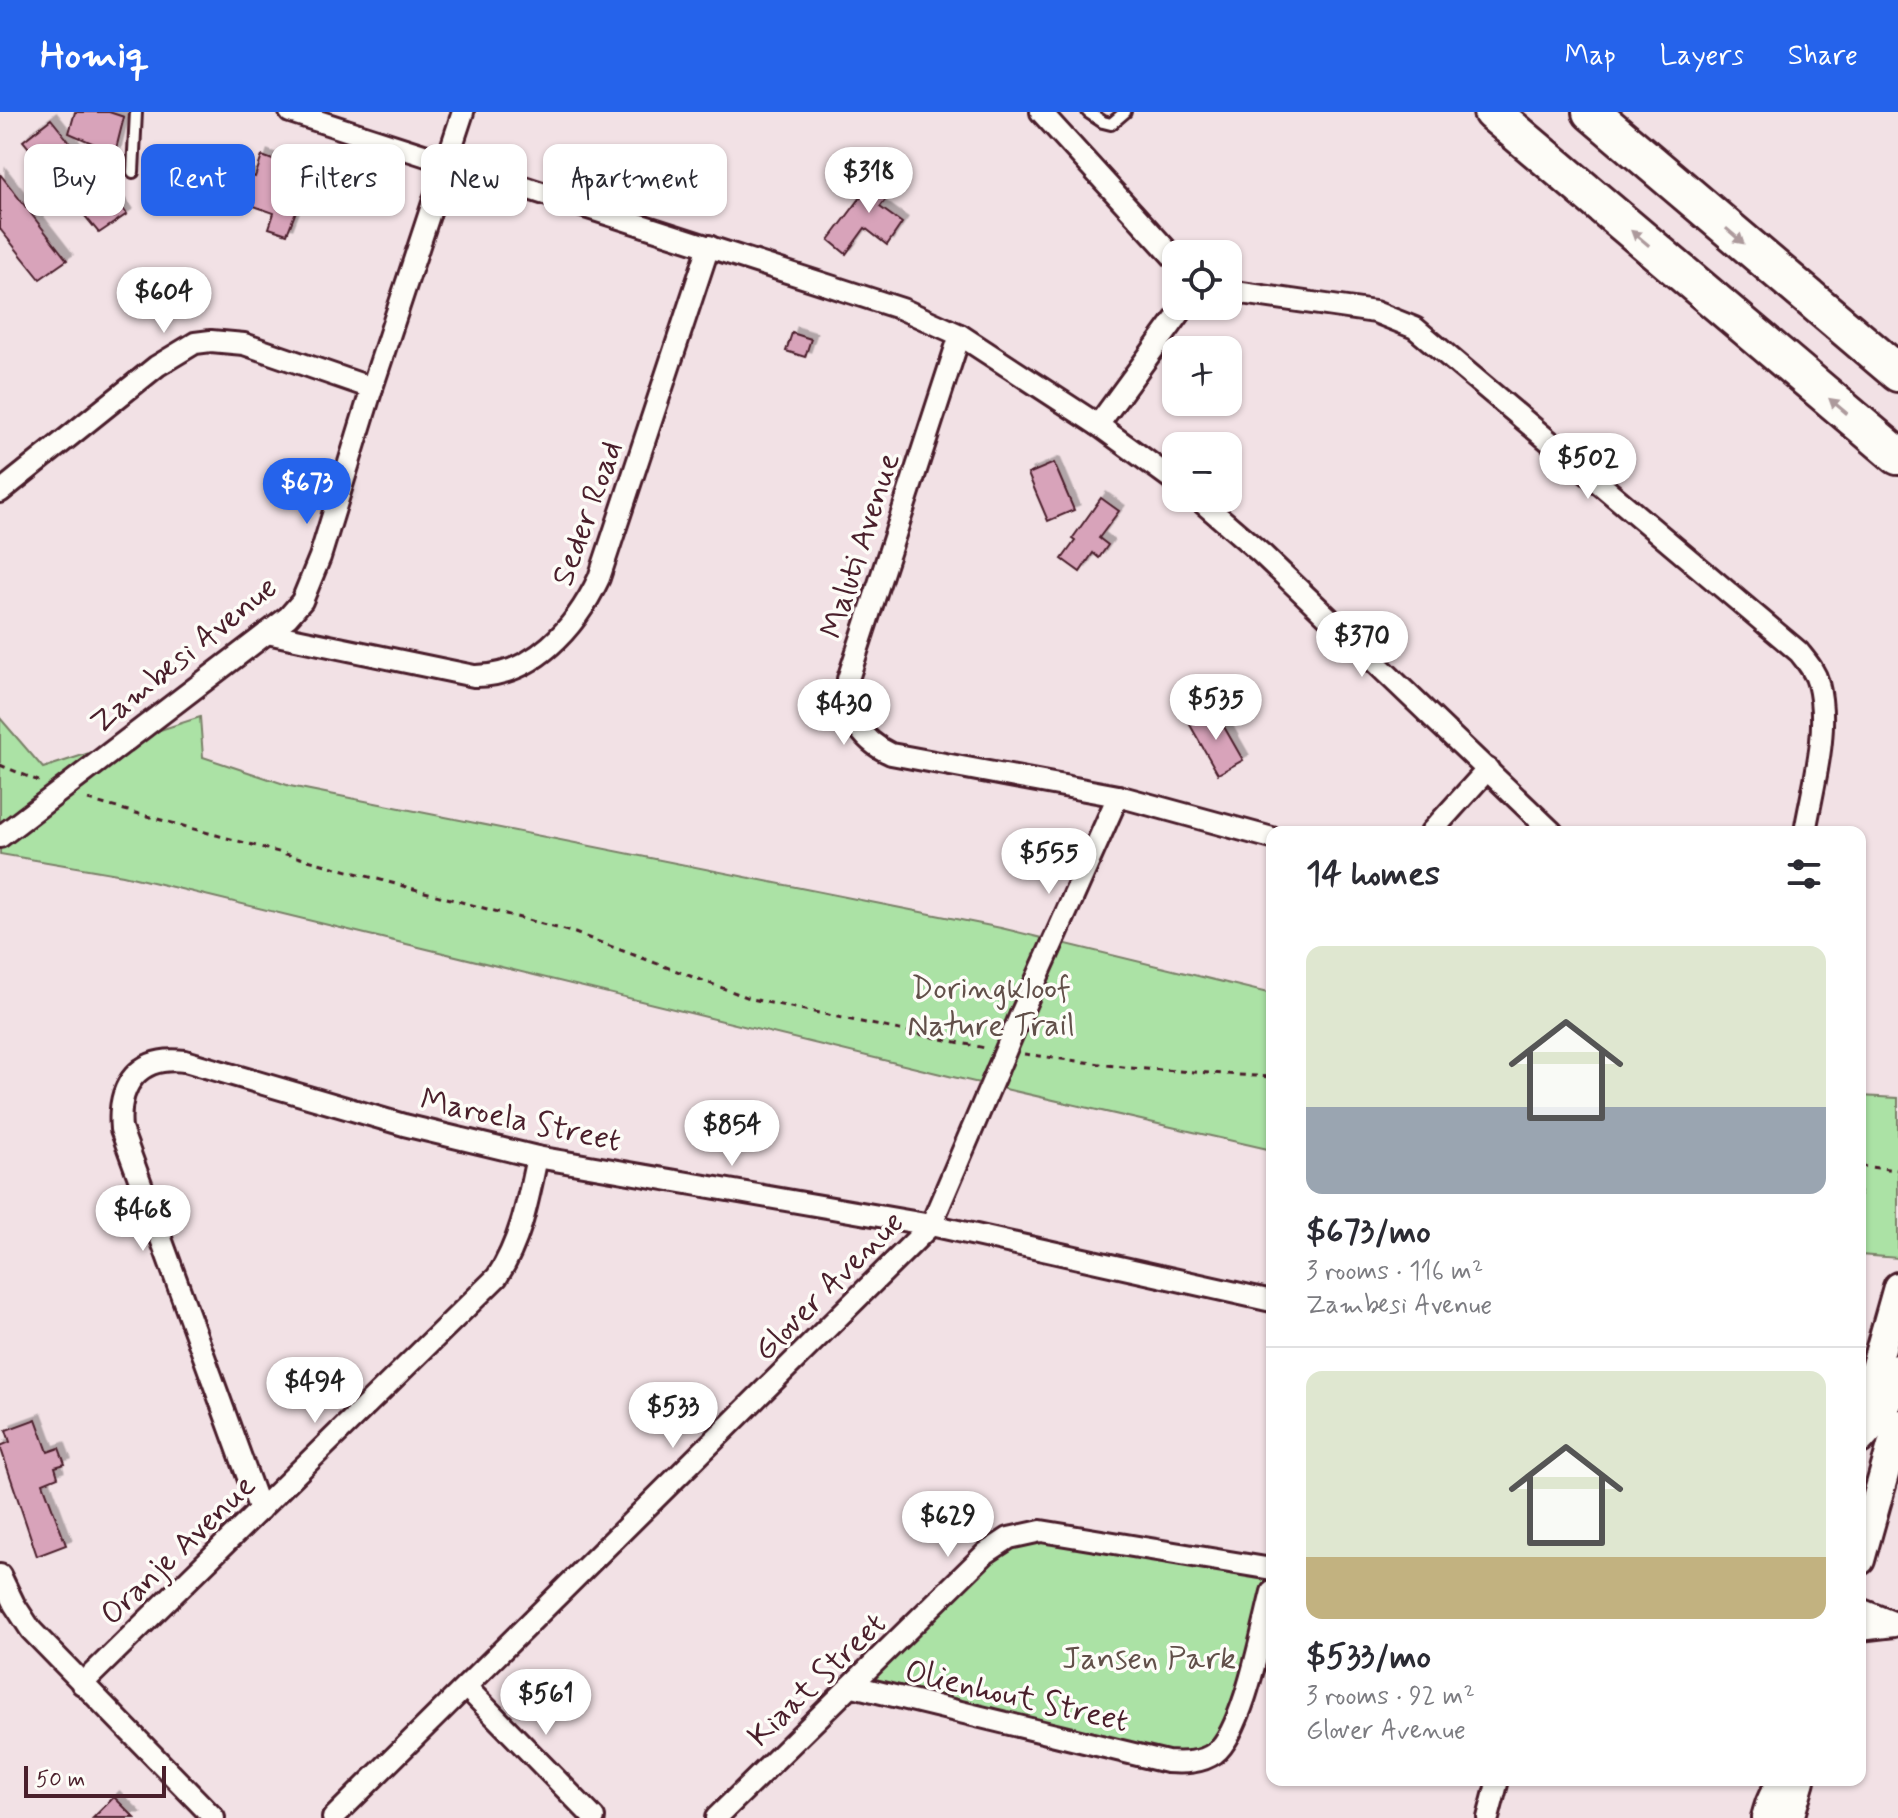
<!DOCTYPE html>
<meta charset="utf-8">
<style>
body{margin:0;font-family:Mynerve,sans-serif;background:#f2f2f3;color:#2b2b33;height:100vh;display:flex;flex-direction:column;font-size:30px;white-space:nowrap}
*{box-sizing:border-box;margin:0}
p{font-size:26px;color:#7c7c81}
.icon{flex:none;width:44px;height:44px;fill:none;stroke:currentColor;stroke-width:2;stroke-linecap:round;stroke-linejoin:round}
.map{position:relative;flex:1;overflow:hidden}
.side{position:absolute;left:1266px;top:714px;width:600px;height:960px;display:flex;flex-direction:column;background:#fff;border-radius:16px;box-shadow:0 2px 6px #0004}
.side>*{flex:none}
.hud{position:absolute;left:24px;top:32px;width:760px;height:72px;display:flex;gap:16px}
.tools{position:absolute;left:1162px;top:128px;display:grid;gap:16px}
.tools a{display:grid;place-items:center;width:80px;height:80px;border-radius:16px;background:#fff;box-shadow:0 2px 6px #0004;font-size:40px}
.scale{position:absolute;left:24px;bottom:20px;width:142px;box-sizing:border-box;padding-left:8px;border:4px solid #4a1f2b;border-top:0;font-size:22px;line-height:28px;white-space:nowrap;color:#4a1f2b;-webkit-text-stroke:6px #fdfcf7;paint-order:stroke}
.price{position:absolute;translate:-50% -68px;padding:0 18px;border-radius:28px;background:#fff;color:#222;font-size:26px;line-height:52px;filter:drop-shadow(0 2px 4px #0008)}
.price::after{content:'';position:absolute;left:50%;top:48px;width:24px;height:18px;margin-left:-12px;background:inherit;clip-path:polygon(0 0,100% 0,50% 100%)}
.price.active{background:#2563eb;color:#fff}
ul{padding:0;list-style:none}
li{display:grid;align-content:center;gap:16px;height:424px;padding:0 40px}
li+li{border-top:2px solid #e1e1e2}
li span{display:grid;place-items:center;height:248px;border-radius:16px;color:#555}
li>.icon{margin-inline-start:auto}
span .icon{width:144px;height:144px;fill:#fffc;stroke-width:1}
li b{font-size:34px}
h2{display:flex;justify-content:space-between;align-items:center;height:96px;padding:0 40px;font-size:34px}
.chip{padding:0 28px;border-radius:16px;background:#fff;box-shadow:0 2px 6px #0004;font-size:28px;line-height:72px}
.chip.active{background:#2563eb;color:#fff}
header{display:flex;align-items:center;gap:48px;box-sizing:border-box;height:112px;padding:0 40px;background:#2563eb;color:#fff}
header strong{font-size:38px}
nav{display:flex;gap:44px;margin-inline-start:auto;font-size:28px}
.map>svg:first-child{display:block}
</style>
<header>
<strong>Homiq</strong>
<nav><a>Map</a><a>Layers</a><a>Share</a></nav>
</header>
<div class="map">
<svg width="1898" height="1706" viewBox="0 0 1898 1706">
<defs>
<filter id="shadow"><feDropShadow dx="5.5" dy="-5.5" stdDeviation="0" flood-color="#0004"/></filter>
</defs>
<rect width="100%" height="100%" fill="#f2e1e5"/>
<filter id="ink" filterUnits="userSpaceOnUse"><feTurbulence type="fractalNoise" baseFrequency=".0125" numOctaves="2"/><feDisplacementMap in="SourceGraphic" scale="16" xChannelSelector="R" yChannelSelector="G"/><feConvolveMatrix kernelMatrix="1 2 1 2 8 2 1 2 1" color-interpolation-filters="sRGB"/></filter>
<g filter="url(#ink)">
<g fill="#abe2a5" stroke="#7a8068" stroke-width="2">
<path d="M200,605L203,645L290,674L1001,816L1272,882V1038L953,965L123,763L0,742V606L43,656Z"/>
<path d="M1860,984L1898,986V1146L1860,1143Z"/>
<path d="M1044,1424L1272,1464L1240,1616L1211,1650L865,1571L1005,1432Z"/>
</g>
<g fill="#d8a3ba" stroke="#4a1f2b" stroke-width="2" filter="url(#shadow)">
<path d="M75,0H109L124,5L115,41L69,21Z"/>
<path d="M51,7L127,102L99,121L23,29Z"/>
<path d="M262,44L300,58L292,80L302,84L287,122L269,116L274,101L234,87L244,61L255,65Z"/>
<path d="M882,57L899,70L880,95L902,111L887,133L865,116L846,142L829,128Z"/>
<path d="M0,62L67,148L40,167L0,117Z"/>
<path d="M792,221L811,227L805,245L786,239Z"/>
<path d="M1054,351L1074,398L1048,409L1028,362Z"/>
<path d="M1101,386L1119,399L1099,426L1108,433L1099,446L1093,441L1080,460L1062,447L1075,429L1072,427Z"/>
<path d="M1215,599L1243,648L1218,662L1190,613Z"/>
<path d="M36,1307L48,1340L59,1336L65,1352L55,1355L58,1365L43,1371L66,1433L37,1444L0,1334L10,1330L6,1318Z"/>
<path d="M114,1685L135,1706H93Z"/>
</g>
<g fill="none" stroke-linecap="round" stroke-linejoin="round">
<defs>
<g id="lane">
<path d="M1088,0L1103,10L1111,12L1125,0"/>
<path d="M133,60L136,0"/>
</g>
<g id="street">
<path d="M290,0L902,197L960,223L1098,313L1176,370"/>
<path d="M1041,0L1176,148"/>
<path d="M1228,179L1375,200L1415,216L1799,540C1807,550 1815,559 1818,571C1830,618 1813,673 1805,720"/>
<path d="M960,223L848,567C847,602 858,627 891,642L1118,684L1272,726"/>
<path d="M1098,313L1185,194"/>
<path d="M0,380L157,254L195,231L211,229L244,232L372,276"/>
<path d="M1197,386L1262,442L1552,720"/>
<path d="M267,521L474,564C533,565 576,515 599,466L709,134"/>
<path d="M1431,720L1488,657"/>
<path d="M0,725L288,505L302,489L320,445L372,276L463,0"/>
<path d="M1021,902L1118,684"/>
<path d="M260,1398L121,1017C117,972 139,943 185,949L404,1013L537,1045L931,1113L1272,1189"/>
<path d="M0,1463L14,1492L31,1518L214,1706"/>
<path d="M1860,1497L1898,1512"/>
<path d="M1860,1518L1894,1514"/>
<path d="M82,1572L497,1165C521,1128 528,1088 537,1045"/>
<path d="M853,1574L1167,1650C1184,1651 1201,1651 1215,1641C1244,1618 1262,1518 1272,1480"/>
<path d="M466,1575L594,1706"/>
<path d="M333,1706L931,1113L997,959"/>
<path d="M716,1706L986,1441L1009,1426L1041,1419L1272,1457"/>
<path d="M1488,1706L1498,1668"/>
</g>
<g id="secondary">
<path d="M1860,1310L1898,1175"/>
<path d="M1860,1327L1883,1301L1898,1257"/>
<path d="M1860,1448L1898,1312"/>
<path d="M1766,1706C1772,1685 1775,1672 1799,1670"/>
<path d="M1789,1706L1800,1668"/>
</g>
<g id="highway">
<path d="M1492,0L1898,344"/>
<path d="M1591,0L1898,261"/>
</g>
</defs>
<use href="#lane" stroke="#4a1f2b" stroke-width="16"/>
<use href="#street" stroke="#4a1f2b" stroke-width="26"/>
<use href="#secondary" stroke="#4a1f2b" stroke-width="34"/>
<use href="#highway" stroke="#4a1f2b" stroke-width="42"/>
<g stroke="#4a1f2b" stroke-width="3" stroke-dasharray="6 6" stroke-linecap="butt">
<path d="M0,653L41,670"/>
<path d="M88,688L575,821L752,887L985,936"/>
<path d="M1024,942L1131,956L1272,965"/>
<path d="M1860,1054L1898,1058"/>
</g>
<use href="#lane" stroke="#fdfcf7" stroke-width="10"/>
<use href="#street" stroke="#fdfcf7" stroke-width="20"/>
<use href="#secondary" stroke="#fdfcf7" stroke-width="28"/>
<use href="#highway" stroke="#fdfcf7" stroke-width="36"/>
<defs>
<path id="street-bridge" d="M997,959L1021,902"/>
</defs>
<use href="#street-bridge" stroke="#4a1f2b" stroke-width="26" stroke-linecap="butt"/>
<use href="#street-bridge" stroke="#fdfcf7" stroke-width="20"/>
</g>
<defs><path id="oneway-solid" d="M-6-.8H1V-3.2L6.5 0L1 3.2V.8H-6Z" transform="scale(2)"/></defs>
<g fill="#ac999b">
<use href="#oneway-solid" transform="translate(1735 124) rotate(41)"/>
<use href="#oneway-solid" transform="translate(1640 126) rotate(-140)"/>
<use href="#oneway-solid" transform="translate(1838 294) rotate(-140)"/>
</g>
</g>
<g text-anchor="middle" stroke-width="7" stroke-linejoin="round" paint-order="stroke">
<g font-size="32" fill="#4a1f2b" stroke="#fdfcf7">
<text transform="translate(586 401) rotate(-70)" y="11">Seder Road</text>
<text transform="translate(859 433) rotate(-72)" y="11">Maluti Avenue</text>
<text transform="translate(183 542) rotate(-39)" y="11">Zambesi Avenue</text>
<text transform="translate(521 1007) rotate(12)" y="11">Maroela Street</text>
<text transform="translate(828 1173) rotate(-45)" y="11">Glover Avenue</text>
<text transform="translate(177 1437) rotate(-44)" y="11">Oranje Avenue</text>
<text transform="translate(816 1567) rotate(-44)" y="11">Kiaat Street</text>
<text transform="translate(1017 1583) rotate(13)" y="11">Olienhout Street</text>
</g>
<g font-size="32" fill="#62504a" stroke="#fdfcf7">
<text x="991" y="886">Doringkloof<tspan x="991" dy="37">Nature Trail</tspan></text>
<text x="1149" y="1556">Jansen Park</text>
</g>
</g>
</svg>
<div class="tools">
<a><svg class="icon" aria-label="locate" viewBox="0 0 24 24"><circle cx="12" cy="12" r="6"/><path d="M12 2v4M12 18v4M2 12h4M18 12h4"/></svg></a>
<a>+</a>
<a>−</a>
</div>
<div class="scale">50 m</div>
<b class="price" style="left:869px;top:103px">$318</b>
<b class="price" style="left:164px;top:223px">$604</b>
<b class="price" style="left:1588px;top:389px">$502</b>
<b class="price active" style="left:307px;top:414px">$673</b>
<b class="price" style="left:1362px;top:567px">$370</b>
<b class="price" style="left:1216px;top:630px">$535</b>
<b class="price" style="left:844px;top:635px">$430</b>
<b class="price" style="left:1049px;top:784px">$555</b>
<b class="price" style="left:732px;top:1056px">$854</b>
<b class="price" style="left:143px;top:1141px">$468</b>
<b class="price" style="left:315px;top:1313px">$494</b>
<b class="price" style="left:673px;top:1338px">$533</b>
<b class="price" style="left:948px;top:1447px">$629</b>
<b class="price" style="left:546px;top:1625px">$561</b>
<div class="hud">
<a class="chip">Buy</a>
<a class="chip active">Rent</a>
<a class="chip">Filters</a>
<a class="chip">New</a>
<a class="chip">Apartment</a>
</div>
<section class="side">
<h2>14 homes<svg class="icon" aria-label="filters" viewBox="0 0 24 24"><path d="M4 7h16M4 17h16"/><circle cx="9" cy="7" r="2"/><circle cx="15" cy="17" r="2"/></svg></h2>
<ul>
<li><span style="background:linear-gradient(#dfe7d0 65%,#9aa5b1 0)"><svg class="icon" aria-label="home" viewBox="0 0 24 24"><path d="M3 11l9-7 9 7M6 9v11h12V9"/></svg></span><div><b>$673/mo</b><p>3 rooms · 116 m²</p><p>Zambesi Avenue</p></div></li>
<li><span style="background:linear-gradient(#dfe7d0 75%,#c2b280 0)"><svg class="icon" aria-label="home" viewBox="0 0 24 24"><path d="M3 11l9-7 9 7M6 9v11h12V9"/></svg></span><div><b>$533/mo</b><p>3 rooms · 92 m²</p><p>Glover Avenue</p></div></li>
</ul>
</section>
</div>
